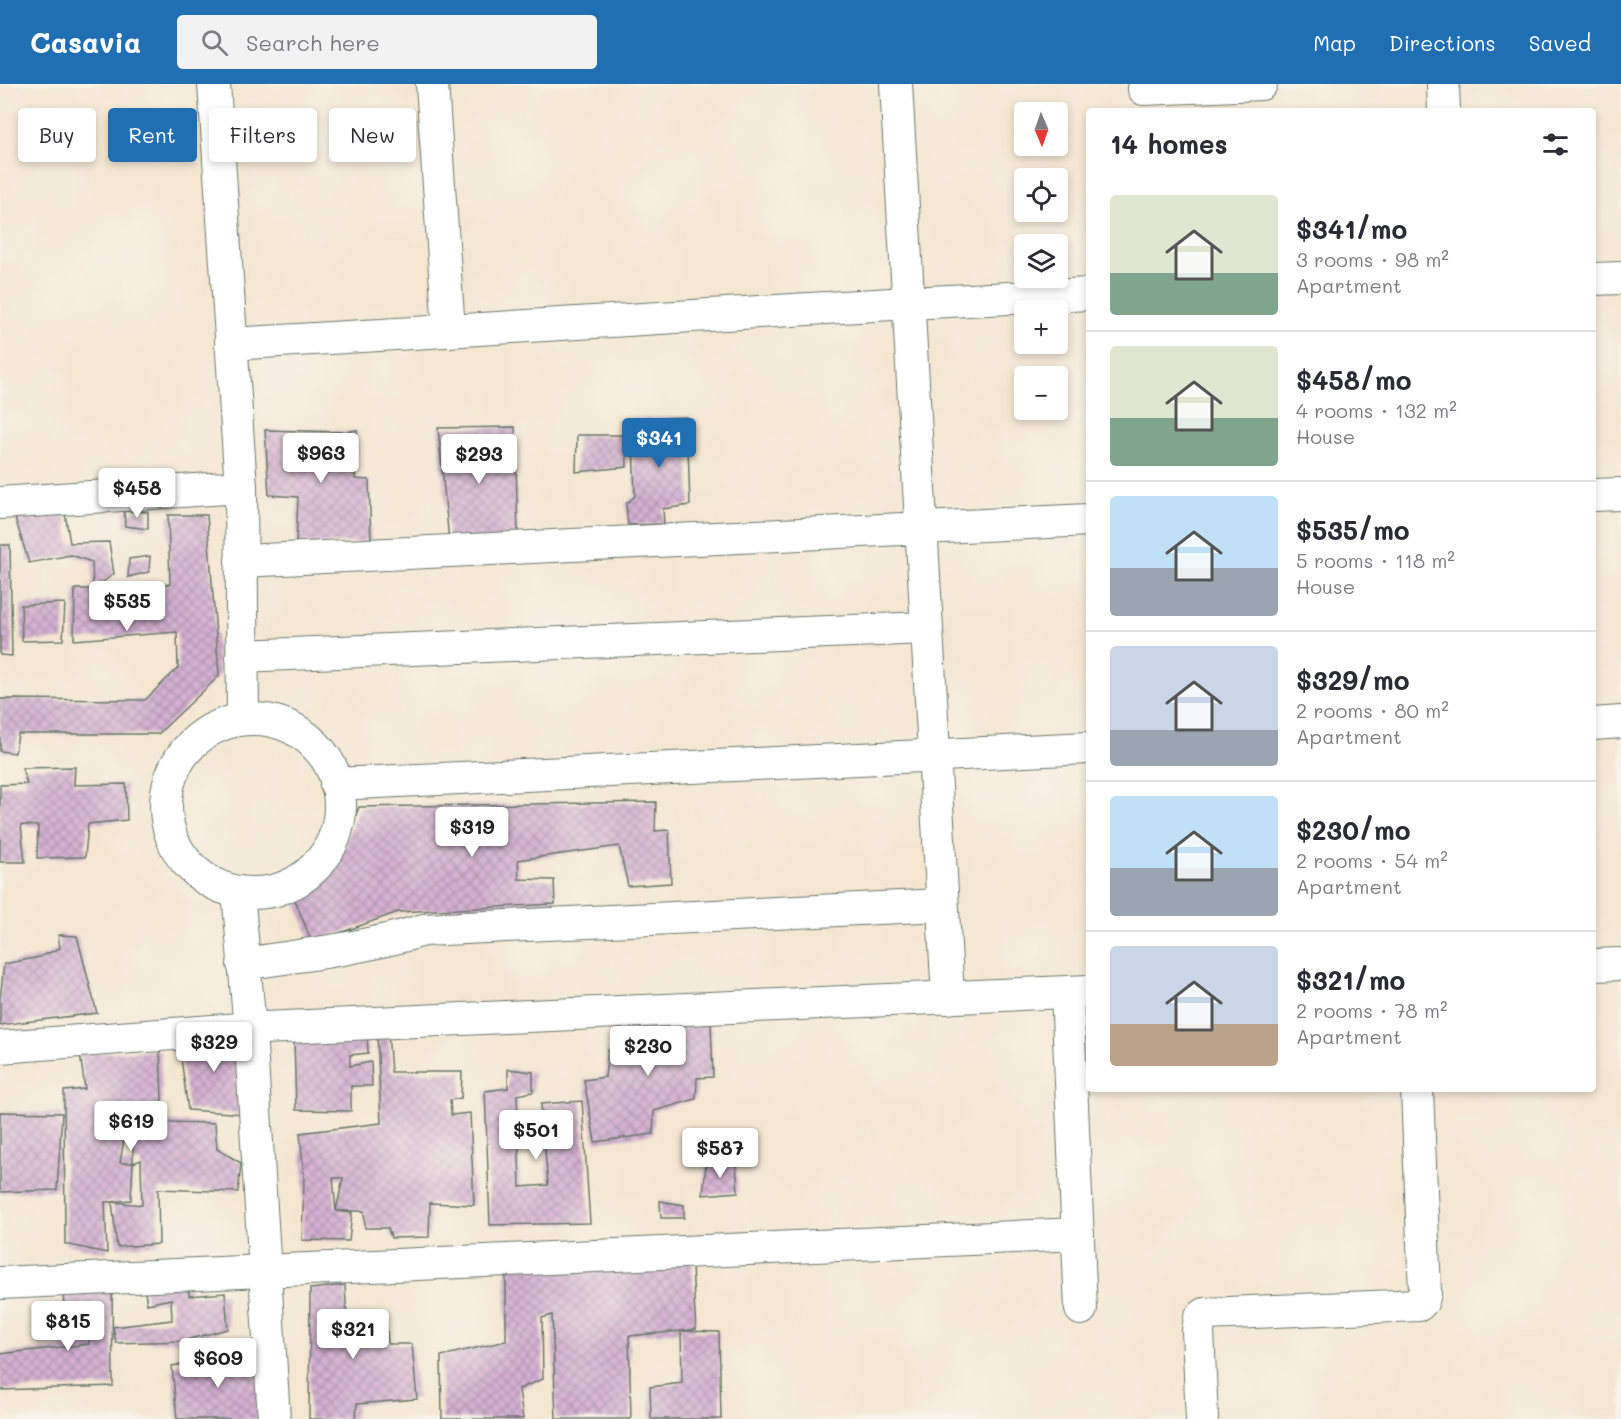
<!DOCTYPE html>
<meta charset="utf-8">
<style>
body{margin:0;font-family:Mali,sans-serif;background:#f2f2f3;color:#2b2b33;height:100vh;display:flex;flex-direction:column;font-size:22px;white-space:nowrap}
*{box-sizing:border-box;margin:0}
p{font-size:20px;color:#7c7c81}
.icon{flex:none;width:33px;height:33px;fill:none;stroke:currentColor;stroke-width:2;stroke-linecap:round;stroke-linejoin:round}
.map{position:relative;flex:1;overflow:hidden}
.side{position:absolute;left:1086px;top:24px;width:510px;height:984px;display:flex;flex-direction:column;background:#fff;border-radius:6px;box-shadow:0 3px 9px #0003}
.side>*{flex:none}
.guide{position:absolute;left:18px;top:24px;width:570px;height:54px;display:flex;gap:12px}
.needle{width:39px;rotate:178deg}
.fabs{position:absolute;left:1014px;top:18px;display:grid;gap:12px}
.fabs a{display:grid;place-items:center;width:54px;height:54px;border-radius:6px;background:#fff;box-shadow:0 3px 9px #0003;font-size:30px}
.price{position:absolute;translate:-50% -51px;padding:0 14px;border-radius:6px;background:#fff;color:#222;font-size:20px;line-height:39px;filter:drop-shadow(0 2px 3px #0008)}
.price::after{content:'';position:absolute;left:50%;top:36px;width:18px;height:14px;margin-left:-9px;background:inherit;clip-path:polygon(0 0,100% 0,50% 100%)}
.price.current{background:#1f6fb2;color:#fff}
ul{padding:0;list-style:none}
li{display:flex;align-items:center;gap:18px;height:150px;padding:0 24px}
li+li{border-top:2px solid #e1e1e2}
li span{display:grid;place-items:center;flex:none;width:168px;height:120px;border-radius:6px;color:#555}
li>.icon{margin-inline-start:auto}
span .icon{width:72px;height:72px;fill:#fffc;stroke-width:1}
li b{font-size:26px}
h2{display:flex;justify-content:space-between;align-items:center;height:72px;padding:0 24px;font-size:26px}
.tag{padding:0 21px;border-radius:6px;background:#fff;box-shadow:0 3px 9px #0003;font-size:21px;line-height:54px}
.tag.current{background:#1f6fb2;color:#fff}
header{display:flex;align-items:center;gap:36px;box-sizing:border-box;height:84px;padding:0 30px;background:#1f6fb2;color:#fff}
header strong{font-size:28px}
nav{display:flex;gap:33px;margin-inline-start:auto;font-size:21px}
.search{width:420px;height:54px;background:#f2f2f3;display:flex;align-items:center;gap:15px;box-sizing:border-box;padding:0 21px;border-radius:6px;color:#7c7c81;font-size:22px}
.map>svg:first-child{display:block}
</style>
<header>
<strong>Casavia</strong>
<div class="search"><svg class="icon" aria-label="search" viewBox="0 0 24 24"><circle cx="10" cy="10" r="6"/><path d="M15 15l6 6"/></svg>Search here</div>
<nav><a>Map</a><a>Directions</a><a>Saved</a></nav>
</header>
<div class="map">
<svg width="1621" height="1335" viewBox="0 0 1621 1335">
<defs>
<pattern id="building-cross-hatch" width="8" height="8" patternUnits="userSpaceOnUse" patternTransform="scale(1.5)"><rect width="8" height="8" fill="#d4b1d2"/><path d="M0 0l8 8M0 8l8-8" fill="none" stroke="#ab91ab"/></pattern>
</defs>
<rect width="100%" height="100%" fill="#f7f3e8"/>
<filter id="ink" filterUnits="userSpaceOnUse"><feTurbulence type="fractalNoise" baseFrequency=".0167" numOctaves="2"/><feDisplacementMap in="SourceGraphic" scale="12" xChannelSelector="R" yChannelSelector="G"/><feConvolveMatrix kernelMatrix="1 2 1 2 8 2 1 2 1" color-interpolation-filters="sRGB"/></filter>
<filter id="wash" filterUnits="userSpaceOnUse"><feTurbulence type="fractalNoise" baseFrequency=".008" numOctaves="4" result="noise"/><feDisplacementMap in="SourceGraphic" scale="24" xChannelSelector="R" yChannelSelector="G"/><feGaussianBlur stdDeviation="1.35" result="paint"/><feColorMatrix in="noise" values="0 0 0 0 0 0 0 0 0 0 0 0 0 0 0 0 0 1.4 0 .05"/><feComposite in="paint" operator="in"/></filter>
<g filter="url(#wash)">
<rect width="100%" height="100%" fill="#f4e6d1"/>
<g id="blocks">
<g fill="url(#building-cross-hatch)" fill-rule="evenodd">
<path d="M687,333L690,421L663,425L664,440L628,441L626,420L635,412L632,335Z"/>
<path d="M515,343L518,452L450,467L438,344Z"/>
<path d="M265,346L346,348L357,346L355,395L369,396L371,458L296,460L298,413L269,411Z"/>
<path d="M577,351H626L627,383L576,388Z"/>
<path d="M124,427L148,428V445L125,442Z"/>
<path d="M65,429L70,459L109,458L114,490L93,505L170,500L168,431H207L219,592L158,650H18L15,669L0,667V615L145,616L178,584L177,548L74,556L75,505H93L92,478L71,471L29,479L15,434Z"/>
<path d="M0,461H10L12,572L0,571Z"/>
<path d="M150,472L149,488L128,493L129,475Z"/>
<path d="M65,519L63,556L22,557L21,521Z"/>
<path d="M75,683L74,701L126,700L127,736L88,740L85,773L37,774L38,742L21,741L25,778H0V701L27,700L22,684Z"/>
<path d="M656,718L655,747L669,746L671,799L628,802L619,762L518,776L519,795L554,796L555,820L398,828L312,859L295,816L319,800L339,776L359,723Z"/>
<path d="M58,851L77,852L97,929L0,941V915L4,880L40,873L60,864Z"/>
<path d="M619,939L711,940L713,993L697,994L696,1015L654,1027L653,1050L595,1058L584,996L605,993L608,966H619Z"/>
<path d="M239,945L244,1030L188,1026L179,959Z"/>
<path d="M388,948L391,988H462L461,1014L450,1016L451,1031L470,1029L474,1121L430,1119L429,1153L391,1154L388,1144H365L364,1127H336L352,1129L349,1157L302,1156L304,1093L300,1049L381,1039L377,949ZM333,1094H343L336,1127Z"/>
<path d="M367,950L368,969L350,971V982L371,978L372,1002H351V1027L296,1026L294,955Z"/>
<path d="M160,966L163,1038L215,1039L217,1065L241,1079L238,1108L158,1105L159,1160L117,1163L112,1118L142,1121L141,1076L133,1079V1053L124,1055L116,1037H103L105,1055H124L120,1079H133L131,1116L111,1118H105L107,1169L65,1160L64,1007L85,1005L80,970Z"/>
<path d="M508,985L533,988V1008L517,1011L520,1103L548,1101L541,1020L582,1017L590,1139L490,1141L485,1007L508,1004Z"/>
<path d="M0,1028L62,1029L57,1106L0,1108Z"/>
<path d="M706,1080H736L738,1108L703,1111Z"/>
<path d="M660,1117L684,1121V1134H661Z"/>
<path d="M691,1168L696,1245L681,1247L719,1248L721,1335H651L650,1303L682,1299L681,1247L629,1252L631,1335H556L552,1231L542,1234L543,1295L519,1305L523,1335H442L441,1272L506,1257V1176Z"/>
<path d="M188,1198L189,1212L225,1209L228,1245L182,1257L116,1259L113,1243L172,1236L171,1215L147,1220L144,1203Z"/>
<path d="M345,1201L347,1237L386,1235L388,1260H412L417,1315L357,1320L355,1335H309L310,1205Z"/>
<path d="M112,1204L113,1302L0,1306V1270L89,1260V1226H64L63,1207Z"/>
<path d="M257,1270L261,1335H177L172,1282Z"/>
</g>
</g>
</g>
<g filter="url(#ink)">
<use href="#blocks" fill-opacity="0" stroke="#6a786b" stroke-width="1.5"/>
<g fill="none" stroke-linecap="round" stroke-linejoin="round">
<defs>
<g id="minor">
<path d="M214,0L241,403L243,635"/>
<path d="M432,0L449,247"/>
<path d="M896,0L948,914"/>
<path d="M1443,0L1444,27"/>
<path d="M1144,5L1261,0"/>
<path d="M1593,195L1621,194"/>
<path d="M231,260L908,219L1089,210"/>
<path d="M1593,411L1621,410"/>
<path d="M0,419L241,403"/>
<path d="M241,477L1089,436"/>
<path d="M242,572L926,544"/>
<circle cx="253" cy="722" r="87"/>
<path d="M1593,640L1621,638"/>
<path d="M336,700L1089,664"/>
<path d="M238,808L250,945L274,1335"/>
<path d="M243,880C304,871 365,864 424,846L942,821"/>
<path d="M1593,881L1621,880"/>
<path d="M1067,908L1081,1225"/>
<path d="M0,963L239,945L1089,907"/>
<path d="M0,1199L1078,1150"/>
<path d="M1202,1335L1198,1247L1200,1234L1205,1230L1419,1221L1423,1217L1425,1209L1417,1005"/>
</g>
</defs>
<use href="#minor" stroke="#6a786b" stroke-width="34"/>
<use href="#minor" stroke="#fff" stroke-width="32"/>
</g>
</g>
</svg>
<div class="fabs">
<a><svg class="needle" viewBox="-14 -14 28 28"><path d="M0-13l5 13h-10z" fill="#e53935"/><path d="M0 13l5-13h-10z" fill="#7c7c81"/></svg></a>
<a><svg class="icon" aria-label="locate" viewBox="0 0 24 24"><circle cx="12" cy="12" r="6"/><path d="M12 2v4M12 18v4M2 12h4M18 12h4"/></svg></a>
<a><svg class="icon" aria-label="layers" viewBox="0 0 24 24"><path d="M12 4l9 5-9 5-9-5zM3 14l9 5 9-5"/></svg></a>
<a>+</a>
<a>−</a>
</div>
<b class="price current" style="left:659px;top:385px">$341</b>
<b class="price" style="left:321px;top:400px">$963</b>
<b class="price" style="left:479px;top:401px">$293</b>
<b class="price" style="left:137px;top:435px">$458</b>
<b class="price" style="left:127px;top:548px">$535</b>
<b class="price" style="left:472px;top:774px">$319</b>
<b class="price" style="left:214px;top:989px">$329</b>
<b class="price" style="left:648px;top:993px">$230</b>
<b class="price" style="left:131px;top:1068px">$619</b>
<b class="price" style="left:536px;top:1077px">$501</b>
<b class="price" style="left:720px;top:1095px">$587</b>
<b class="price" style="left:68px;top:1268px">$815</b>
<b class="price" style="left:353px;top:1276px">$321</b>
<b class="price" style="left:218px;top:1305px">$609</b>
<div class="guide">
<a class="tag">Buy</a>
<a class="tag current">Rent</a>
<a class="tag">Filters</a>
<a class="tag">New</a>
</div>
<section class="side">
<h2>14 homes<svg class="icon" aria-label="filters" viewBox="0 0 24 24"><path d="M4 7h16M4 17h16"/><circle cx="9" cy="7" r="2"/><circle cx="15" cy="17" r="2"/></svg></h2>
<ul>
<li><span style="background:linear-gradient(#dfe7d0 65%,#7fa58c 0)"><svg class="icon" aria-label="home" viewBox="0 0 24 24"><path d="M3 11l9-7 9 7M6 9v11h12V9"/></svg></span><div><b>$341/mo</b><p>3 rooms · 98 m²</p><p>Apartment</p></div></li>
<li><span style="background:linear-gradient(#dfe7d0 60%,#7fa58c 0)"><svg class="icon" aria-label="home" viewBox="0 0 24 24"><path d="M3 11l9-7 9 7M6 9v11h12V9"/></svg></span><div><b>$458/mo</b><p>4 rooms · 132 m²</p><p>House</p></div></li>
<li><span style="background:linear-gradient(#bfe0f5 60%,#9aa5b1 0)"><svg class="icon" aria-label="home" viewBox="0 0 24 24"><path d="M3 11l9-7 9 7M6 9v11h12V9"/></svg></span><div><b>$535/mo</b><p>5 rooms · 118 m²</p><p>House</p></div></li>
<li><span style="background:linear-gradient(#c9d6e8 70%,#9aa5b1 0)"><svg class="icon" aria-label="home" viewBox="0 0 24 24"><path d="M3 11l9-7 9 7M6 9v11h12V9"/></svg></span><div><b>$329/mo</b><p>2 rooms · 80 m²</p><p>Apartment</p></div></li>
<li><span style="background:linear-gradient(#bfe0f5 60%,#9aa5b1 0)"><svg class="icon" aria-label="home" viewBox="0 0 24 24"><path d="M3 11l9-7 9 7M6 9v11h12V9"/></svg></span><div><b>$230/mo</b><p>2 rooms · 54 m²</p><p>Apartment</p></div></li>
<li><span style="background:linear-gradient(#c9d6e8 65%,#b9a48a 0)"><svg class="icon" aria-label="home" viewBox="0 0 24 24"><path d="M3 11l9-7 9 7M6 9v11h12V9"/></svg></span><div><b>$321/mo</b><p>2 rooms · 78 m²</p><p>Apartment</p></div></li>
</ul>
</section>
</div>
